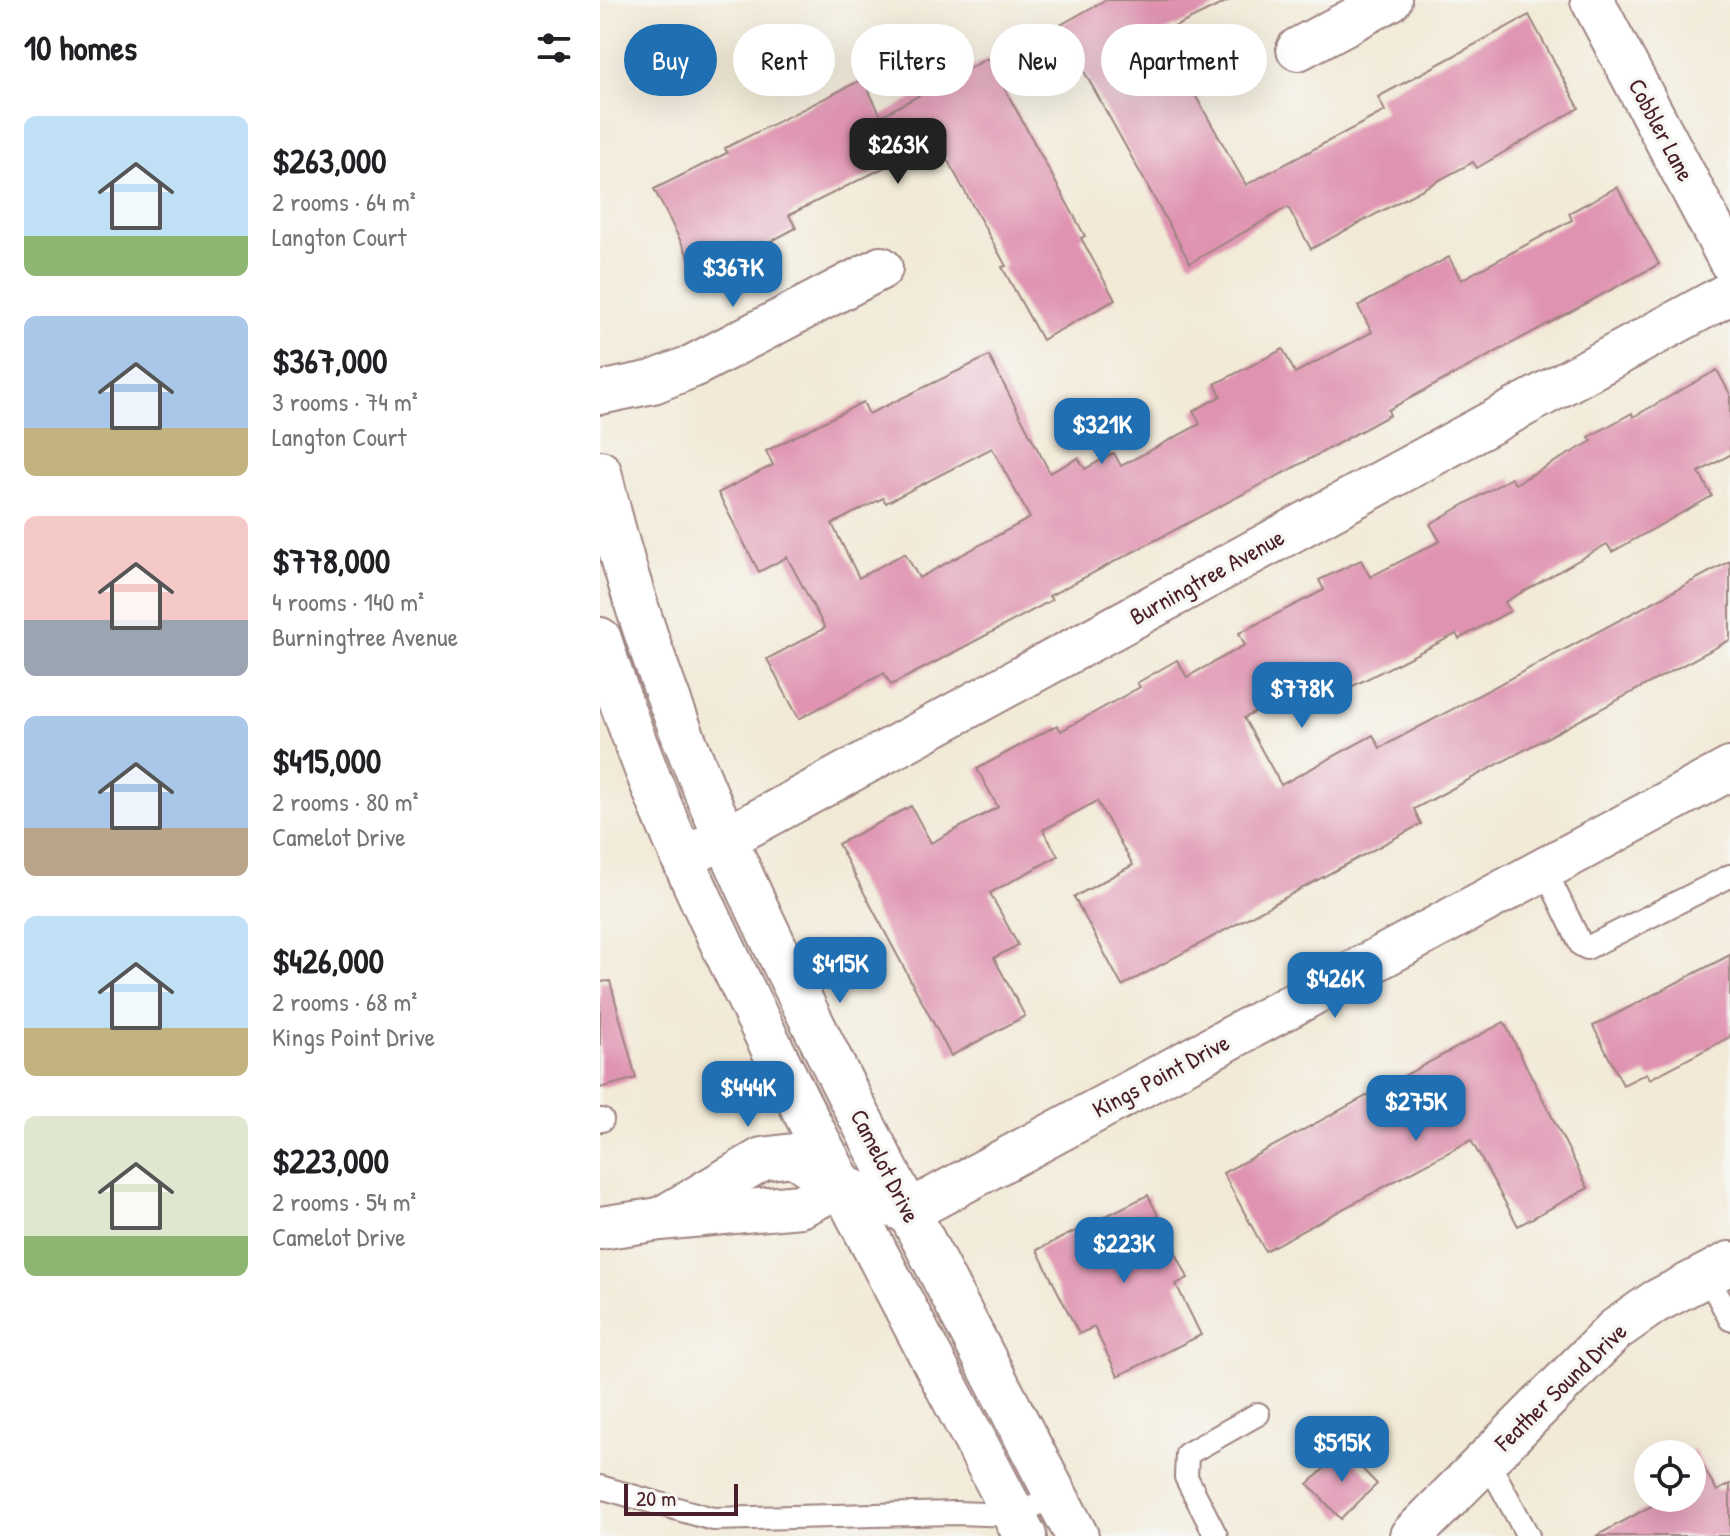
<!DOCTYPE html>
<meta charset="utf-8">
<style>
body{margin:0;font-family:"Patrick Hand",sans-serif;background:#f6f6f6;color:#202124;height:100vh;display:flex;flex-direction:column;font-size:30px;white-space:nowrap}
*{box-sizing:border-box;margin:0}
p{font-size:26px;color:#757577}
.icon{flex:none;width:44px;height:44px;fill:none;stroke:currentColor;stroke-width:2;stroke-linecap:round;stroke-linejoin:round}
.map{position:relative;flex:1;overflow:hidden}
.details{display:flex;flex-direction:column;background:#fff;width:600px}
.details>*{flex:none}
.guide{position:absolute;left:24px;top:24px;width:760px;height:72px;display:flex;gap:16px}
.tools{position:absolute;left:1034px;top:1440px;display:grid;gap:16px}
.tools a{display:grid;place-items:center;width:72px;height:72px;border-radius:50%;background:#fff;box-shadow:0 8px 32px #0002;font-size:40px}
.scale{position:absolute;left:24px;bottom:20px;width:114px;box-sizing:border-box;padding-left:8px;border:4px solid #4a1f2b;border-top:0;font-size:22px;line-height:28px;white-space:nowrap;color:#4a1f2b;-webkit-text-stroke:6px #f6f6f2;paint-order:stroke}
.price{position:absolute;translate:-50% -68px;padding:0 18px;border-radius:16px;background:#1f6fb2;color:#fff;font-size:26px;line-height:52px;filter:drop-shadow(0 2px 4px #0008)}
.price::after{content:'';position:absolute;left:50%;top:48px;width:24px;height:18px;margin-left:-12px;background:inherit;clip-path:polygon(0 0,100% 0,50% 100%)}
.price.selected{background:#222;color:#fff}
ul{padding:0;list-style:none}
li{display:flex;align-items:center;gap:24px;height:200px;padding:0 24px}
li span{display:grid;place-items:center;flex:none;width:224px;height:160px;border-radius:12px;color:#555}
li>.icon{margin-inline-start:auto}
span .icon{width:96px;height:96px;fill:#fffc;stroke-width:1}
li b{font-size:34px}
h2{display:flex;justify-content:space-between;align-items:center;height:96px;padding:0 24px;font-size:34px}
.chip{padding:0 28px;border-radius:36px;background:#fff;box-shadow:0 8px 32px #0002;font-size:28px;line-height:72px}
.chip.selected{background:#1f6fb2;color:#fff}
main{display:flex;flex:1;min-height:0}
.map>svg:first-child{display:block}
</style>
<main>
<section class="details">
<h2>10 homes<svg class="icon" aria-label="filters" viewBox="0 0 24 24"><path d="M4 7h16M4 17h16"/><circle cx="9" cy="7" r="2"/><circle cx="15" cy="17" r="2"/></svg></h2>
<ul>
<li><span style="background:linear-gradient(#bfe0f5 75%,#8fb573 0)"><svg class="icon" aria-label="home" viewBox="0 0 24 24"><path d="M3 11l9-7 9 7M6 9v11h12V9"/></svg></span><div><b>$263,000</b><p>2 rooms · 64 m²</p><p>Langton Court</p></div></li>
<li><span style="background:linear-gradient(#a9c7e8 70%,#c2b280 0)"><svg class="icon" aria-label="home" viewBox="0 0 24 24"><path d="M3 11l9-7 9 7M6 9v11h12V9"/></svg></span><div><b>$367,000</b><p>3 rooms · 74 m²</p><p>Langton Court</p></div></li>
<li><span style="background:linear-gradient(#f6c9c9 65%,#9aa5b1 0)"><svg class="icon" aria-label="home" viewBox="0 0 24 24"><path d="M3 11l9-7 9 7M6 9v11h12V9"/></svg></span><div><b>$778,000</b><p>4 rooms · 140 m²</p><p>Burningtree Avenue</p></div></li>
<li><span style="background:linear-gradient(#a9c7e8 70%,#b9a48a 0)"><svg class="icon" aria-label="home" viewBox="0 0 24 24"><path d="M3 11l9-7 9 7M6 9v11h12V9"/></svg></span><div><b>$415,000</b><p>2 rooms · 80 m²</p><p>Camelot Drive</p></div></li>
<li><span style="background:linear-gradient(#bfe0f5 70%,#c2b280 0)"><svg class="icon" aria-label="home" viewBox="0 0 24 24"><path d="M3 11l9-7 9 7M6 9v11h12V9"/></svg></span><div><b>$426,000</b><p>2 rooms · 68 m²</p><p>Kings Point Drive</p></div></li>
<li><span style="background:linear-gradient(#dfe7d0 75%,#8fb573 0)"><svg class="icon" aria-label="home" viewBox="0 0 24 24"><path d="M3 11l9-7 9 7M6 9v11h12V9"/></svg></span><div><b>$223,000</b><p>2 rooms · 54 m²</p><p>Camelot Drive</p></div></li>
</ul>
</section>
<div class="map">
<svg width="1130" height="1536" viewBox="0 0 1130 1536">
<rect width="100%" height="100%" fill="#f6f6f2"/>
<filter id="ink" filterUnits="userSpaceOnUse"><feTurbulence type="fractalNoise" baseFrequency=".0125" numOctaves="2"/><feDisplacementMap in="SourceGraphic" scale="16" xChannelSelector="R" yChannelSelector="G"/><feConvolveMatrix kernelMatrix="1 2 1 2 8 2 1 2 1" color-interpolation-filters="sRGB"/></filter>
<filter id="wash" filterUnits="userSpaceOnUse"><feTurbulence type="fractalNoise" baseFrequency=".006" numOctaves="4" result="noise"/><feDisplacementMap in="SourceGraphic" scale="32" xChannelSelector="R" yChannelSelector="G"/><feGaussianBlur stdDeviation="1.8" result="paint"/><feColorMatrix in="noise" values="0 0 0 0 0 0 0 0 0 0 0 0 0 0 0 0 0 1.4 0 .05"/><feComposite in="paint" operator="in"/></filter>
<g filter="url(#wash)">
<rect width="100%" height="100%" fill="#f2ead7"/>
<g id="blocks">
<g fill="#df93b0" fill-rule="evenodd">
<path d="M505,0H630L564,32L577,54L573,56L646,185L785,111L778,97L929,15L979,108L877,168L873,162L711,249L688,207L590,263L459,26Z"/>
<path d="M388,58L485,236L481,238L515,300L442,340L402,267L406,266L337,141L189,215L196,228L100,279L54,189L127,153L125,148L263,79L281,116Z"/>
<path d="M1017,187L1059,264L788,410L790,415L706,461L449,596L452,600L349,655L291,685L284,673L199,719L167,659L225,628L187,557L159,572L118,493L173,465L166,451L263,402L269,414L389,356L450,473L478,458L485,469L514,453L521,466L600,424L593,411L621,396L615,384L683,349L695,373L772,332L758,306L849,257L861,280L972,220L969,213ZM392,448L430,518L319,578L305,553L259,578L232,524L283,498L286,503Z"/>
<path d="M1117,370L1130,394V455L1099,472L1112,496L1012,552L1007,544L905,602L910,611L859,639L856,634L745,690L736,673L644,718L681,785L773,735L780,748L1130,561V640L814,809L821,824L522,986L474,897L533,865L497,801L443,830L458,856L390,893L418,945L394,958L425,1016L351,1056L238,844L311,806L331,843L398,807L377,769L457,725L461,731L540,687L537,683L577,660L587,677L645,645L639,633L724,590L719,580L761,560L770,577L840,541L830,524L911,478L915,484L992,441L989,437L1032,413L1033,417Z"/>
<path d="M1130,955V1037L1050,1079L1047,1073L1023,1085L993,1026Z"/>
<path d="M10,981L36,1078L0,1088V982Z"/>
<path d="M904,1022L988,1188L918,1226L871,1140L665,1251L623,1173Z"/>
<path d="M548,1195L588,1278L576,1284L601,1335L518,1376L494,1327L479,1334L437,1250Z"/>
<path d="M1092,1447L1117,1491L1130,1484V1536H996L1066,1498H1092Z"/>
<path d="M744,1450L777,1484L741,1519L708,1484Z"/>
</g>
</g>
</g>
<g filter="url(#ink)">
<use href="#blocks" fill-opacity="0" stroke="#9e8481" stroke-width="2"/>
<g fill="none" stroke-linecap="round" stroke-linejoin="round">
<defs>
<g id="service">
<path d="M945,870L981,945L987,948L1130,876"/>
<path d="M0,1120H2"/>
<path d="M1107,1275L1130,1319"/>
<path d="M887,1460L928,1536"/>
<path d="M0,1487L113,1519L355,1513L415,1515L456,1495"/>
<path d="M616,1536L586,1477L587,1454L658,1414"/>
</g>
<g id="minor">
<path d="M992,0L1130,261"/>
<path d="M698,49L790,0"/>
<path d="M0,393L53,382L93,366L281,268"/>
<path d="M0,472C51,696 151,902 254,1106C328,1249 402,1393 477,1536"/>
<path d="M0,639C44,782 108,918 174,1052C255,1215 341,1375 425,1536"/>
<path d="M82,857L125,839L1130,293"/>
<path d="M60,1219L162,1159L193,1155L241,1186L308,1212L1130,769"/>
<path d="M0,1228L60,1219L200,1206L241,1186"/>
<path d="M811,1536L1015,1330L1055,1302L1130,1263"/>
</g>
</defs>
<use href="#service" stroke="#9e8481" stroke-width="26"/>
<use href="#minor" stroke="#9e8481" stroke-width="46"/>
<use href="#service" stroke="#fff" stroke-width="22"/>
<use href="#minor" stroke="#fff" stroke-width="42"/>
</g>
</g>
<g text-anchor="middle" stroke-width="7" stroke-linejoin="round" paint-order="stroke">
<g font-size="24" fill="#4a1f2b" stroke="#f6f6f2">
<text transform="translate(1061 130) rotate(62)" y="8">Cobbler Lane</text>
<text transform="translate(607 577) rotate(-29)" y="8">Burningtree Avenue</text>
<text transform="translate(561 1076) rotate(-28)" y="8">Kings Point Drive</text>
<text transform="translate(285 1166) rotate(63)" y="8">Camelot Drive</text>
<text transform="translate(961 1387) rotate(-44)" y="8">Feather Sound Drive</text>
</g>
</g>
</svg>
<div class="tools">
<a><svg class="icon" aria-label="locate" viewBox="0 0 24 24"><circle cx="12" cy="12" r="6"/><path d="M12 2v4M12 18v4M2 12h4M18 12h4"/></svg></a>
</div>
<div class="scale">20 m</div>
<b class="price selected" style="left:298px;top:186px">$263K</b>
<b class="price" style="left:133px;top:309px">$367K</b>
<b class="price" style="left:502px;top:466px">$321K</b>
<b class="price" style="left:702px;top:730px">$778K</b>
<b class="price" style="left:240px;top:1005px">$415K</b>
<b class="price" style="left:735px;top:1020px">$426K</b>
<b class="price" style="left:148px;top:1129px">$444K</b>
<b class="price" style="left:816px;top:1143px">$275K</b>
<b class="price" style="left:524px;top:1285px">$223K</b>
<b class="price" style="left:742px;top:1484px">$515K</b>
<div class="guide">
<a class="chip selected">Buy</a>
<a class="chip">Rent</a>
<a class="chip">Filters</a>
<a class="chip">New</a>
<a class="chip">Apartment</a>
</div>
</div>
</main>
